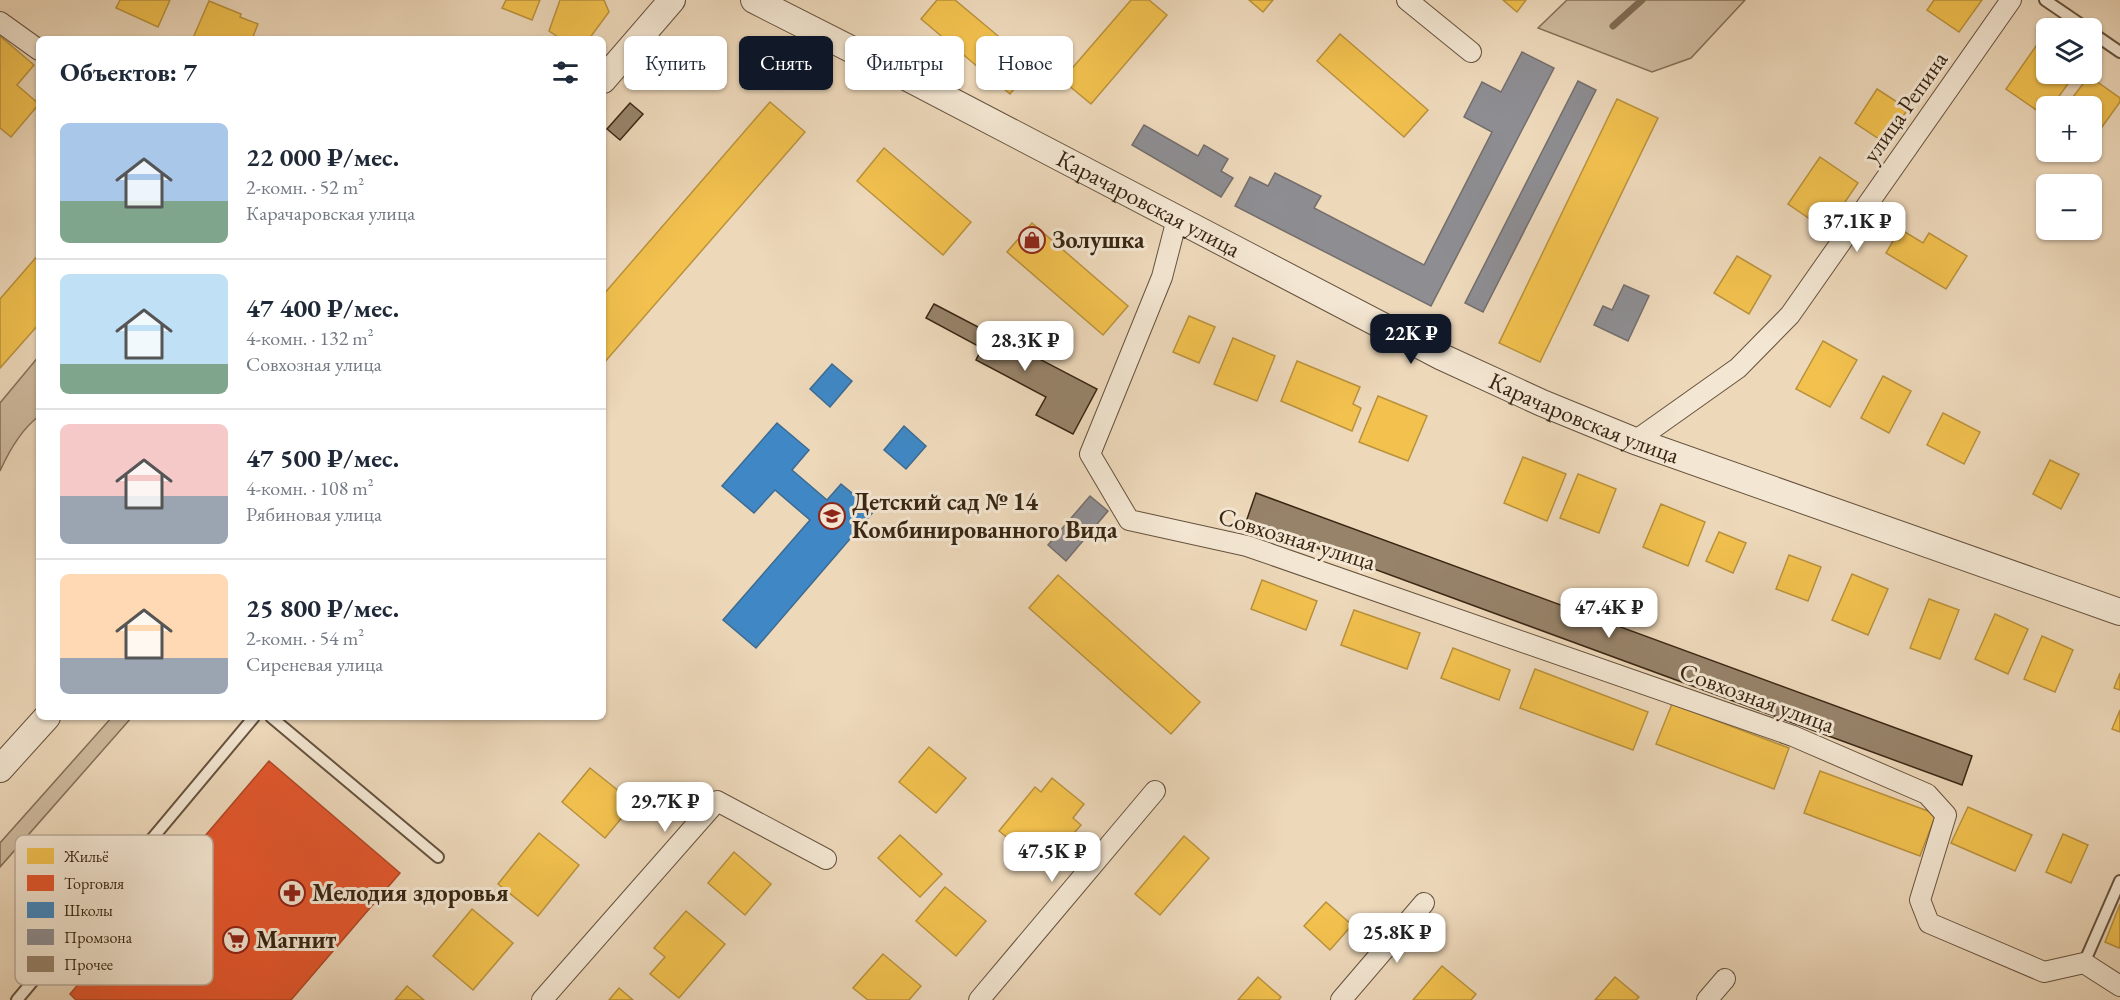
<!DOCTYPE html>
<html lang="ru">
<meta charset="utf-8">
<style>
body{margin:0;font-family:"EB Garamond",serif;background:#f6f6f7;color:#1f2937;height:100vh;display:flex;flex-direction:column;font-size:22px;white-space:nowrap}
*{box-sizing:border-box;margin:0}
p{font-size:20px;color:#747a83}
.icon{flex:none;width:33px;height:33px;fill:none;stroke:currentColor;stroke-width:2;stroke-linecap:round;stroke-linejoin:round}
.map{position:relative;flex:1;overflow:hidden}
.panel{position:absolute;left:36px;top:36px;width:570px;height:684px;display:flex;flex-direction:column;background:#fff;border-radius:9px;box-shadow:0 2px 4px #0004}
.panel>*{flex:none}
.top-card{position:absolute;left:624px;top:36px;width:570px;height:54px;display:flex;gap:12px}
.fabs{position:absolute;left:2036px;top:18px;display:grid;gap:12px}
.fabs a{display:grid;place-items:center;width:66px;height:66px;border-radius:9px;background:#fff;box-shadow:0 2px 4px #0004;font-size:30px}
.price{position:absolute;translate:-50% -51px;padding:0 14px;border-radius:12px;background:#fff;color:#222;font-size:20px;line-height:39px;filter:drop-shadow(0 2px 3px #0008)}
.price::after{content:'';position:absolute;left:50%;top:36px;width:18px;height:14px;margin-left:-9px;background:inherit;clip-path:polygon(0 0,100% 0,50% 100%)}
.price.selected{background:#111827;color:#fff}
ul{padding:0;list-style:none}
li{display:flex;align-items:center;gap:18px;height:150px;padding:0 24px}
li+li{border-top:2px solid #e0e1e3}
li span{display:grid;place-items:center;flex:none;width:168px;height:120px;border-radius:9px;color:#555}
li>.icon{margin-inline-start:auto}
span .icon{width:72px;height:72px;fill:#fffc;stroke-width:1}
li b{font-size:26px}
h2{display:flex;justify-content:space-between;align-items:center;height:72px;padding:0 24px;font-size:26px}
.pill{padding:0 21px;border-radius:9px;background:#fff;box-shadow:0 2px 4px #0004;font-size:21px;line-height:54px}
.pill.selected{background:#111827;color:#fff}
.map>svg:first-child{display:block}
</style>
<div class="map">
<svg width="2120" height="1000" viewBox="0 0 2120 1000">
<rect width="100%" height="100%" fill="#edd8ba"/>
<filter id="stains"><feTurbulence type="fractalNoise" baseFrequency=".00333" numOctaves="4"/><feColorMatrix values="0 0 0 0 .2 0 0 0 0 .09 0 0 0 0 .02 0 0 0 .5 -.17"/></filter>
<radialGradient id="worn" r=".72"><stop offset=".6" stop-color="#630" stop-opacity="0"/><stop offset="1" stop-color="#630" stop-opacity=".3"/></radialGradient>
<g fill="#ceba9e" stroke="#847058" stroke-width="1.5">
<path d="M1567,0H1745L1691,58L1652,72L1538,28Z"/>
<path d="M39,356V416C22,429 9,451 0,471V403Z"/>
<path d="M112,717H132L0,867V843Z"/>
</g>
<g fill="#f2c14e" stroke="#ba923c" stroke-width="1.5">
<path d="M120,0H170L158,27L116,8Z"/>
<path d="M506,0H540L532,20L502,8Z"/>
<path d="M560,0H604L609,12L589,39H561L549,31Z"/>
<path d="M937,0H955L1034,66L1010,94L921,19Z"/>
<path d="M1131,0H1149L1167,15L1091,104L1062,80Z"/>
<path d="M1249,0H1273L1263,12Z"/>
<path d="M1503,0H1526L1517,12Z"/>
<path d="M1934,0H1982L1959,32L1927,10Z"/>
<path d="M209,1L241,14L240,17L258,24L252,39L193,38Z"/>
<path d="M1340,34L1428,110L1404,137L1317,61Z"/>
<path d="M0,36L34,65L17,85L39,104L11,137L0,128Z"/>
<path d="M2043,36L2046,38V74H2075L2052,106H2046L2045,116L2006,89Z"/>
<path d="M2089,76L2120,98V102L2094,138L2091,135V106H2066Z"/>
<path d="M1877,89L1908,109L1885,143L1855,123Z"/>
<path d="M1617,99L1658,118L1540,362L1499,343Z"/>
<path d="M770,102L805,132L603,364V295Z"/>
<path d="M884,148L971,222L943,255L857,181Z"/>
<path d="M1820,157L1858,183L1826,230L1788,204Z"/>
<path d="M1032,223L1128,306L1103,335L1007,252Z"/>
<path d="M1900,229L1923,243L1929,233L1967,256L1946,289L1886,253Z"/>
<path d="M39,254V324L0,368V299Z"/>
<path d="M1737,256L1771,276L1749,314L1714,293Z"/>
<path d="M1189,316L1215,327L1199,363L1173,352Z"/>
<path d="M1233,338L1275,356L1257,401L1214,384Z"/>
<path d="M1823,341L1857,360L1830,407L1796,389Z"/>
<path d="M1297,361L1360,387L1353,404L1361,408L1352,431L1281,401Z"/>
<path d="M1883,376L1911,391L1889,433L1861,418Z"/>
<path d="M1378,396L1427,416L1408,461L1359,442Z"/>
<path d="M1943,413L1980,432L1964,464L1927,445Z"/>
<path d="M1523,457L1566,474L1547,521L1504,503Z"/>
<path d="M2050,460L2079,474L2061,509L2033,494Z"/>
<path d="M1578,474L1616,489L1599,533L1560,518Z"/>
<path d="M1661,504L1705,522L1688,566L1643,547Z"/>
<path d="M1719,532L1746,543L1733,573L1706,561Z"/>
<path d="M1789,555L1821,567L1808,601L1776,589Z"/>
<path d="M1852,574L1888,589L1868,635L1832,620Z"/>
<path d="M1058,575L1200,702L1171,734L1029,608Z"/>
<path d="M1262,580L1317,601L1306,630L1251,609Z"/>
<path d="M1929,599L1959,610L1940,659L1910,648Z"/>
<path d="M1354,610L1420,633L1407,669L1341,645Z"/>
<path d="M1995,614L2028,629L2008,674L1975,659Z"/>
<path d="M2042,636L2073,650L2055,692L2024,679Z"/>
<path d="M1453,648L1510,670L1499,700L1441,678Z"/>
<path d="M1535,669L1648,712L1633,750L1520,708Z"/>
<path d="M2120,673V690L2114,688Z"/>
<path d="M1672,704L1789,748L1774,789L1656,744Z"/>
<path d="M2120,710V732L2112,729Z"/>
<path d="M929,747L966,778L936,813L899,782Z"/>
<path d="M590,768L634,803L605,838L562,802Z"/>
<path d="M1820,771L1936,814L1920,856L1804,813Z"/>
<path d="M1052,778L1084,804L1073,818L1081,825L1061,848L1054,843L1038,863L999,831L1035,787L1041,792Z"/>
<path d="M1968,807L2032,835L2015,871L1951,843Z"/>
<path d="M539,833L579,865L538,916L498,884Z"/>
<path d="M2063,834L2088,845L2071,883L2046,872Z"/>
<path d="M900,835L942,874L920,897L878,858Z"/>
<path d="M1184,836L1209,858L1160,915L1135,894Z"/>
<path d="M734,852L771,884L745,915L708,883Z"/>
<path d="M945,887L986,921L956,956L916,921Z"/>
<path d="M1326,902L1352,925L1330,950L1304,926Z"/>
<path d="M2120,904V946L2119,948L2105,942Z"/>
<path d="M472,909L513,943L473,990L433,956Z"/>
<path d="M686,911L725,944L679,998L650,974L665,957L654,948Z"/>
<path d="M883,954L921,986L909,1000H868L853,988Z"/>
<path d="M1442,966L1476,994L1471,1000H1413Z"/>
<path d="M1258,977L1281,997L1279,1000H1238Z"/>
<path d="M1615,977L1639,997L1636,1000H1595Z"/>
<path d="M407,986L424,1000H395Z"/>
<path d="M619,988L633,1000H609Z"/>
</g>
<path fill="#e4572e" stroke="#b14826" stroke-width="1.5" d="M269,761L400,873L291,1000H76L70,994Z"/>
<g fill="#3f88c5" stroke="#3d6b90" stroke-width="1.5">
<path d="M832,364L852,381L830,407L810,389Z"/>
<path d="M777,423L809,450L792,470L827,500L841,484L874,511L756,648L723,620L810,520L775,490L754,513L722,486Z"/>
<path d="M904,426L926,446L906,469L884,450Z"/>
</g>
<g fill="#8d8d92" stroke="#746e6c" stroke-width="1.5">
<path d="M1522,52L1554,68L1431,306L1235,206L1250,177L1268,186L1275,173L1321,196L1314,208L1424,265L1492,132L1464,117L1482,82L1501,92Z"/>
<path d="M1578,81L1596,90L1483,312L1465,303Z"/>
<path d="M1144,125L1198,156L1204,145L1228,159L1221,171L1233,178L1221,197L1132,145Z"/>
<path d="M1624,285L1649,296L1628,341L1594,325L1603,306L1612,310Z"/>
<path d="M1090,496L1108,511L1066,561L1048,545Z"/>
</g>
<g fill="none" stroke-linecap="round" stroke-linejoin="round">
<path stroke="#806c55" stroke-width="7" d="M1613,26L1642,0"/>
</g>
<g fill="#97836a" stroke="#392613" stroke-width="1.5">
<path d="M630,103L643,114L620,140L607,129Z"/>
<path d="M934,304L1097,389L1073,434L1036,415L1046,397L976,360L982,348L926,318Z"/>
<path d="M1256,493L1972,756L1962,785L1246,522Z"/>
</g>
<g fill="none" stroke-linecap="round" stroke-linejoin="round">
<defs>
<g id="service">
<path d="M2045,0L2086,28"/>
<path d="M2091,32L2120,52"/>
<path d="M271,717L438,857"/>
<path d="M2084,963L2120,881"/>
<path d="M17,1000L254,717"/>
</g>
<g id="minor">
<path d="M1407,0L1471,52"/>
<path d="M0,22L39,50"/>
<path d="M1177,219L1162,277L1090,454L1129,520L1247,546L1793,736L1927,794L1946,815L1920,900L1929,923L2044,972L2084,963L2120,986"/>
<path d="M1635,441L1738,368L1790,315L2011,0"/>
<path d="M542,1000L717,801L826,859"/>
<path d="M979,1000L1155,791"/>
<path d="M1341,1000L1424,903"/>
<path d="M1707,1000L1725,979"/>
</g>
<g id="tertiary">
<path id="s1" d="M754,0L904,76L1442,357L1542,403L1635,441L2120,612"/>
<path d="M603,80L672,0"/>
<path d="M0,769L47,717"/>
</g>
</defs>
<use href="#service" stroke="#66523d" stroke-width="14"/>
<use href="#minor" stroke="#66523d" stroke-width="22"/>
<use href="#tertiary" stroke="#66523d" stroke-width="28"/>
<use href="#service" stroke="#f3e6d2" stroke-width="10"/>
<use href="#minor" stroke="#f3e6d2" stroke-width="20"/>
<use href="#tertiary" stroke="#f3e6d2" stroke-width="26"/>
</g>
<defs>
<symbol id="shop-ring" viewBox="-11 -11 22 22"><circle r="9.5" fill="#f3e6d2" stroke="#8f2418" stroke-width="1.5"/><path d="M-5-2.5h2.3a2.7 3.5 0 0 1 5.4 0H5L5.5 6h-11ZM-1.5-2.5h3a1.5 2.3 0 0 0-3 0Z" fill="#8f2418"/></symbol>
<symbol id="school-ring" viewBox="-11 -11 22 22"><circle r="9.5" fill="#f3e6d2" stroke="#8f2418" stroke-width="1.5"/><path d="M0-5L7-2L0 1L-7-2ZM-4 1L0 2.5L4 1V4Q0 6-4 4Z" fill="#8f2418"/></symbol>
<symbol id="pharmacy-ring" viewBox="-11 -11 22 22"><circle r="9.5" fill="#f3e6d2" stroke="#8f2418" stroke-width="1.5"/><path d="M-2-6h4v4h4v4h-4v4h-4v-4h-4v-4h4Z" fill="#8f2418"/></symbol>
<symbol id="supermarket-ring" viewBox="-11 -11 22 22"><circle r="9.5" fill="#f3e6d2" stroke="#8f2418" stroke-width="1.5"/><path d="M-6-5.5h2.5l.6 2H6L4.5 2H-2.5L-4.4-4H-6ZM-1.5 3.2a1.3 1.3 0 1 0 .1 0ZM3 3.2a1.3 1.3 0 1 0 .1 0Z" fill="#8f2418"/></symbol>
</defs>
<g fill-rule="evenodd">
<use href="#shop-ring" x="1017" y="225" width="30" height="30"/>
<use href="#school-ring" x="817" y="501" width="30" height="30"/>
<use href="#pharmacy-ring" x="277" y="878" width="30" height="30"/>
<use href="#supermarket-ring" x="221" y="925" width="30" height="30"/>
</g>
<g text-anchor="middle" stroke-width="6" stroke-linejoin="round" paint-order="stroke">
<g font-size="24" fill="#392613" stroke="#f3e6d2">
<text transform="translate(1905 107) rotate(-55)" y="8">улица Репина</text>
<text dy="8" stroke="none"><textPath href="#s1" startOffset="444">Карачаровская улица</textPath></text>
<text dy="8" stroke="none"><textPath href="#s1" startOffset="930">Карачаровская улица</textPath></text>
<text transform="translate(1297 539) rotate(17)" y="8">Совхозная улица</text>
<text transform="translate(1757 698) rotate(20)" y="8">Совхозная улица</text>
</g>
<g font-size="24" font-weight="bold" fill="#392613" stroke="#f3e6d2" text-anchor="start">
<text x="1052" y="248">Золушка</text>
<text x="852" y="510">Детский сад № 14<tspan x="852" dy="28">Комбинированного Вида</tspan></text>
<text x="312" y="901">Мелодия здоровья</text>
<text x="256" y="948">Магнит</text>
</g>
</g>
<rect x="15" y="835" width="198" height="150" rx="9" fill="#f3e6d2" stroke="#bbac99" stroke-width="1.5"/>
<rect x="27" y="848" width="27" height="16" fill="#f2c14e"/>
<rect x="27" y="875" width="27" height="16" fill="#e4572e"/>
<rect x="27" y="902" width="27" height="16" fill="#3f88c5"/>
<rect x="27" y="929" width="27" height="16" fill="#8d8d92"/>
<rect x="27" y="956" width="27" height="16" fill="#97836a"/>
<g font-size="16" fill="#392613">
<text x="64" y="862">Жильё</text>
<text x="64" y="889">Торговля</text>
<text x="64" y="916">Школы</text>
<text x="64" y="943">Промзона</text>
<text x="64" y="970">Прочее</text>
</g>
<rect width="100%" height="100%" filter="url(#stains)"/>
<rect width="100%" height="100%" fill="url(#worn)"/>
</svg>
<div class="fabs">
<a><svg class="icon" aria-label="layers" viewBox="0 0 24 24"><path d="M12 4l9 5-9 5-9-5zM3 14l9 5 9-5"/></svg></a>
<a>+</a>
<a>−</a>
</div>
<b class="price" style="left:1857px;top:253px">37.1K ₽</b>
<b class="price selected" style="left:1411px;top:365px">22K ₽</b>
<b class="price" style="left:1025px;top:372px">28.3K ₽</b>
<b class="price" style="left:1609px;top:639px">47.4K ₽</b>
<b class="price" style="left:665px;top:833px">29.7K ₽</b>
<b class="price" style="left:1052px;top:883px">47.5K ₽</b>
<b class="price" style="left:1397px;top:964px">25.8K ₽</b>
<div class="top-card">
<a class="pill">Купить</a>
<a class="pill selected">Снять</a>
<a class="pill">Фильтры</a>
<a class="pill">Новое</a>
</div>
<section class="panel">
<h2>Объектов: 7<svg class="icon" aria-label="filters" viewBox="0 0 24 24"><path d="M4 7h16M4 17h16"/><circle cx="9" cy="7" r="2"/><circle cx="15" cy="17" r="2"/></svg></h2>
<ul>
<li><span style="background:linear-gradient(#a9c7e8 65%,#7fa58c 0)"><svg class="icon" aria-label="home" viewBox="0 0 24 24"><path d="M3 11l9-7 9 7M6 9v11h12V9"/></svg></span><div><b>22 000 ₽/мес.</b><p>2-комн. · 52 m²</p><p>Карачаровская улица</p></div></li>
<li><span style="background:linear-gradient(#bfe0f5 75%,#7fa58c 0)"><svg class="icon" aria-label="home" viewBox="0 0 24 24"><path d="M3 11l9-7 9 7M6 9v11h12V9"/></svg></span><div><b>47 400 ₽/мес.</b><p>4-комн. · 132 m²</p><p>Совхозная улица</p></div></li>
<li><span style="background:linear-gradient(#f6c9c9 60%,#9aa5b1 0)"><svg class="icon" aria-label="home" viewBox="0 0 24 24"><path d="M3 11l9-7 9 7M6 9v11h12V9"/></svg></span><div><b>47 500 ₽/мес.</b><p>4-комн. · 108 m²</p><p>Рябиновая улица</p></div></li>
<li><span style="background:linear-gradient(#ffd9b3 70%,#9aa5b1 0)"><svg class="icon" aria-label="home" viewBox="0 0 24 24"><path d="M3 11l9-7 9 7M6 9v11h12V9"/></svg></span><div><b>25 800 ₽/мес.</b><p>2-комн. · 54 m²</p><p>Сиреневая улица</p></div></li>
</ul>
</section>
</div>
